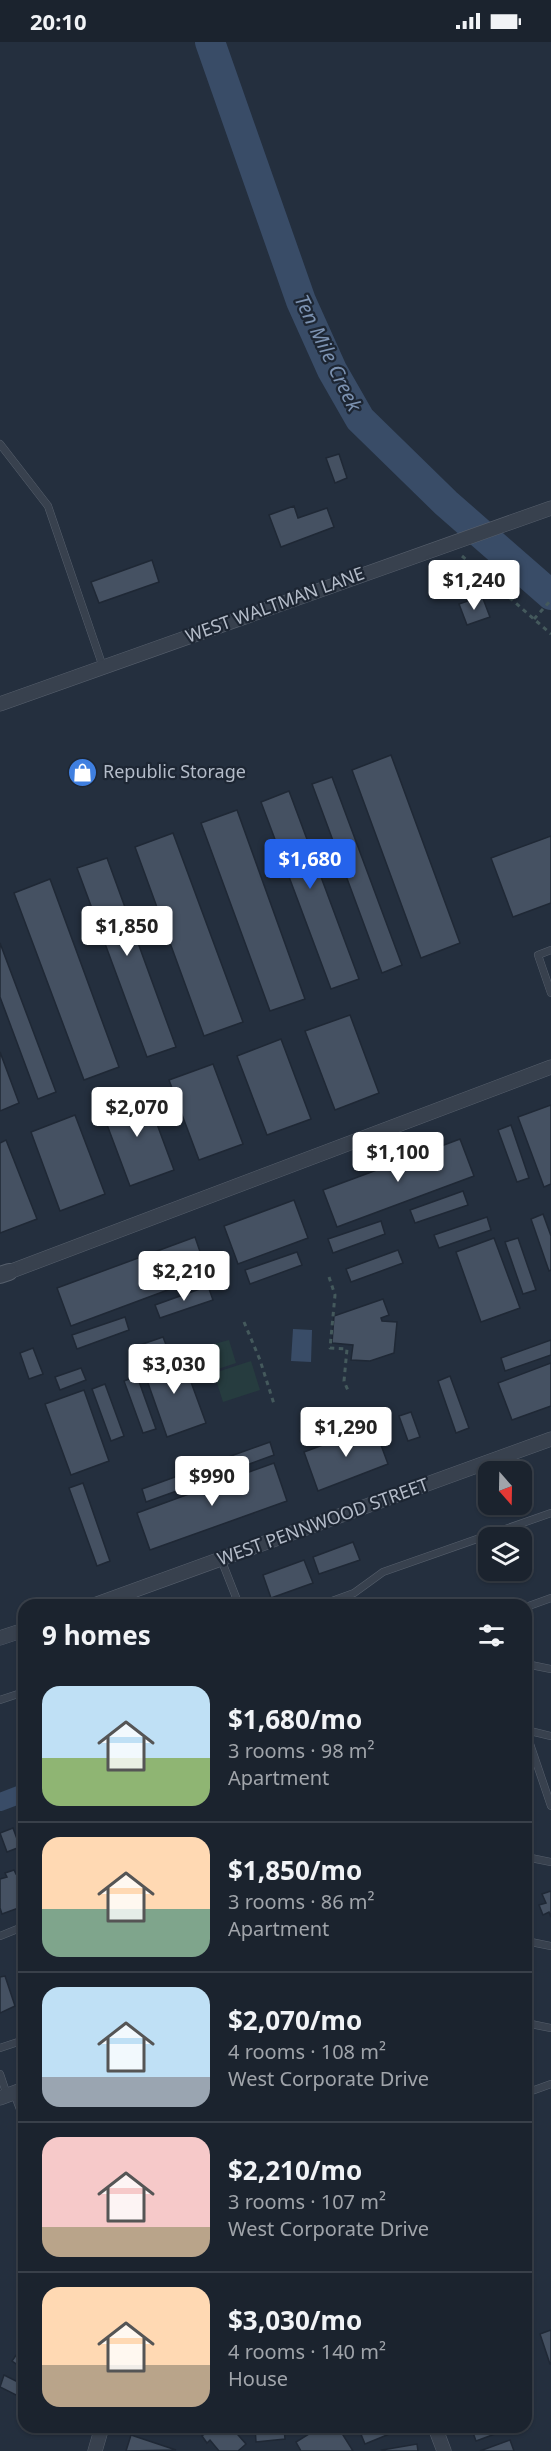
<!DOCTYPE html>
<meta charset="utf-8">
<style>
body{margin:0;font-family:"Noto Sans",sans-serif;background:#282f3a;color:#f1f3f6;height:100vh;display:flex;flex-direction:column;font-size:22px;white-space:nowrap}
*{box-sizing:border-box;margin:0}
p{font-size:20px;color:#a0a4aa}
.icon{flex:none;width:33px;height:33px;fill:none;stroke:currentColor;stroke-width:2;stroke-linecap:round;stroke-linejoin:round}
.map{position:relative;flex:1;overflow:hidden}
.side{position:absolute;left:18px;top:1557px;width:514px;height:834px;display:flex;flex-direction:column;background:#1b232e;border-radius:18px;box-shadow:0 2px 4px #0004,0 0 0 2px #39404a}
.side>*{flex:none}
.needle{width:39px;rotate:160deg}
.tools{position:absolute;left:478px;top:1419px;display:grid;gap:12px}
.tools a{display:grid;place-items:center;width:54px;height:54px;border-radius:12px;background:#1b232e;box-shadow:0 2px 4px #0004,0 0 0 2px #39404a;font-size:30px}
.price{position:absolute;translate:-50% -51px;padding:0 14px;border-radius:6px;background:#fff;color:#222;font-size:20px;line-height:39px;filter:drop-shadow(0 2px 3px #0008)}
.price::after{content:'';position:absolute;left:50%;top:36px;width:18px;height:14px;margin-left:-9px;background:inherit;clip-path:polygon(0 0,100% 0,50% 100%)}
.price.active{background:#2563eb;color:#fff}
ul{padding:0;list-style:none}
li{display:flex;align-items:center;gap:18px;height:150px;padding:0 24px}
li+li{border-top:2px solid #39404a}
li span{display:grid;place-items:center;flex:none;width:168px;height:120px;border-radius:18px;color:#555}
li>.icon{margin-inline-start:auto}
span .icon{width:72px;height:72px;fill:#fffc;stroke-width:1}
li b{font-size:26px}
h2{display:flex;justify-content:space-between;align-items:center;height:72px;padding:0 24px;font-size:26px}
.status{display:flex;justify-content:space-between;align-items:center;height:42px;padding:0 30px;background:#1b232e;direction:ltr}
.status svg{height:16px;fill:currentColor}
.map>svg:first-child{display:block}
</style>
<div class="status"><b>20:10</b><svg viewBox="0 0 49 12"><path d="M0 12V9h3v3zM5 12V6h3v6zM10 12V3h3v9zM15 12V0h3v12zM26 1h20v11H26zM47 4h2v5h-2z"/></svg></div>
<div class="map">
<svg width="551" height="2409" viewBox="0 0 551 2409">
<rect width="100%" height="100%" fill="#242f3e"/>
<g fill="#263c3f">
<path d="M229,1298L236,1321L215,1328L207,1304Z"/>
<path d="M251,1319L260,1348L223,1360L214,1331Z"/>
</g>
<path fill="#394c67" d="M293,1287L312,1288L311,1320L291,1319Z"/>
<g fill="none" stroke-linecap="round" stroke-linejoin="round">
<path stroke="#394c67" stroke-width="18" d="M0,1760L24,1751"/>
<path stroke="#394c67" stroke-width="30" d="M210,0L301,259L332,328L360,377L446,461L551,553"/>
</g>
<g fill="#455162" stroke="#1f2835" stroke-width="1.5">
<path d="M339,412L347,436L335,441L326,416Z"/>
<path d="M294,464L298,476L327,466L334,485L281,505L269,473Z"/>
<path d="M152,518L159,540L99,561L91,540Z"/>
<path d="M482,554L490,575L467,583L459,562Z"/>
<path d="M391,713L460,901L421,916L352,728Z"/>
<path d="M332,735L402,923L382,931L312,742Z"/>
<path d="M289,749L359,937L331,947L261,760Z"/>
<path d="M237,768L305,957L270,969L201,781Z"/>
<path d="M173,791L243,980L204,994L135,805Z"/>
<path d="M551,794V861L513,875L491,816Z"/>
<path d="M107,816L176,1005L147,1015L77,826Z"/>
<path d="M50,837L119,1025L84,1038L14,851Z"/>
<path d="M0,901L56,1050L38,1057L0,955Z"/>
<path d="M350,973L379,1051L335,1068L305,989Z"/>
<path d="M281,997L311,1077L267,1093L237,1014Z"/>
<path d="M0,1010L19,1061L0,1069Z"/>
<path d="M213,1022L243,1102L199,1118L169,1038Z"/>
<path d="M144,1047L174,1128L130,1144L100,1064Z"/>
<path d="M551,1063V1142L544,1145L518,1075Z"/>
<path d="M75,1073L105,1152L60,1169L31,1090Z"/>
<path d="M511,1083L529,1136L517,1140L498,1088Z"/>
<path d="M460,1097L474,1134L337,1185L323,1148Z"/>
<path d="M6,1098L37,1177L0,1191V1101Z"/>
<path d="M463,1149L468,1163L415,1181L410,1168Z"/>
<path d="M294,1158L308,1196L238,1222L224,1184Z"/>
<path d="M543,1172L551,1194V1228L549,1229L531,1177Z"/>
<path d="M487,1175L491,1188L439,1206L434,1193Z"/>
<path d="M381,1179L385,1192L333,1211L328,1197Z"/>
<path d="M195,1195L208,1233L71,1284L57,1246Z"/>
<path d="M494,1196L520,1266L481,1280L456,1210Z"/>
<path d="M518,1196L536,1248L523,1252L505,1200Z"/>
<path d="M398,1208L403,1221L351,1240L346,1227Z"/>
<path d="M297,1210L302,1223L250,1242L245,1228Z"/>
<path d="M208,1244L213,1258L160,1276L155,1263Z"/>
<path d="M383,1257L389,1273L381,1276L382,1279L397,1280L394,1311L370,1319L351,1318L353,1303L332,1301L334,1274Z"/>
<path d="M125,1275L129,1288L77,1307L72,1293Z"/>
<path d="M163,1295L168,1308L142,1317L137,1304Z"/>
<path d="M551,1298V1313L505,1329L501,1316Z"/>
<path d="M33,1306L43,1332L29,1337L20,1311Z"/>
<path d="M180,1310L206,1381L167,1395L142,1324Z"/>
<path d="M551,1321V1364L512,1378L498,1341Z"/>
<path d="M81,1326L86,1338L60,1348L55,1335Z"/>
<path d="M137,1334L156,1387L143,1391L124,1339Z"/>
<path d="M450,1334L469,1386L456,1391L438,1339Z"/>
<path d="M105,1342L124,1394L111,1399L92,1347Z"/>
<path d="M84,1348L109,1419L71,1433L45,1362Z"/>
<path d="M411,1370L420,1395L408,1399L399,1374Z"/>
<path d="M353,1371L357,1384L305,1402L300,1389Z"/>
<path d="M374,1384L388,1422L318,1449L304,1410Z"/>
<path d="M270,1400L274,1413L222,1432L217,1419Z"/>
<path d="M274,1421L287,1459L150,1508L137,1471Z"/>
<path d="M194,1428L199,1441L146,1460L142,1447Z"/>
<path d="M83,1441L110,1519L97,1524L69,1446Z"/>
<path d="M353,1500L360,1518L319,1532L313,1515Z"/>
<path d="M304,1518L313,1541L271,1556L263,1533Z"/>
<path d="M13,1786L20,1805L7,1810L0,1791Z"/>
<path d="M14,1828L16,1832L24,1829V1864L2,1872L0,1866V1837L7,1835L5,1831Z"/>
<path d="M551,1849V1875L549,1870L543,1873L539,1863L546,1861L542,1852Z"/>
<path d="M5,1934L15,1964L0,1971V1935Z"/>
<path d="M551,2288V2322H550L540,2292Z"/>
<path d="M24,2302V2327L12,2319Z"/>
<path d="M4,2333L24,2343V2357L0,2345Z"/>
<path d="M213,2385H231L246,2402L238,2409H219L210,2398L207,2401L202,2394Z"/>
<path d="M255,2385H284L285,2397L256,2400Z"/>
<path d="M320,2385H338L353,2409H301L296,2400Z"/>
<path d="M358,2385H404V2386L365,2402Z"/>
<path d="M471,2385H493L495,2392L476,2399Z"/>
<path d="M131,2393L176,2408L126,2409Z"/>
<path d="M510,2398L514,2409H480Z"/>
<path d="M417,2402L418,2409H383L382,2408Z"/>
</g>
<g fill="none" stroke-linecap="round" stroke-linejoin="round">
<defs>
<g id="service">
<path d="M0,402L48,464L103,625"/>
<path d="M551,908L538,913L551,951"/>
<path d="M221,1517L239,1563"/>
<path d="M321,1563L354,1551L383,1530L551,1471"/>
<path d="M526,1565L551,1556"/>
<path d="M526,1622L551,1627"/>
<path d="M0,1658L24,1650"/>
<path d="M526,1688L551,1694"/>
<path d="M526,1690L551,1764"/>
<path d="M526,1815L551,1820"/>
<path d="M0,1894L20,1886L24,1898"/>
<path d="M526,1899L551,1904"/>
<path d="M526,1981L551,1986"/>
<path d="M0,2006L24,1998"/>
<path d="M0,2032L7,2053"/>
<path d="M14,2051L24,2078"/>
<path d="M526,2051L551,2042"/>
</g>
<g id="minor">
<path d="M0,662L551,466"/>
<path d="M9,1230L551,1025"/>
<path d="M94,1563L551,1397"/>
<path d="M0,1596L24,1588"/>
<path d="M0,2056L24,2047"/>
<path d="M435,2385L444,2409"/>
<path d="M95,2409L102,2385"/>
</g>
<path id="tertiary" d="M0,1233L9,1230"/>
</defs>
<use href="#service" stroke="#565f6c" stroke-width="8"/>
<use href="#minor" stroke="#565f6c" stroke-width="15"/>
<use href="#tertiary" stroke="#565f6c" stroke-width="18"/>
<g stroke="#44595c" stroke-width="3" stroke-dasharray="4.5 4.5" stroke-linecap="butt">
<path d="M462,514L551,592"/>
<path d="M534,577L551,558"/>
<path d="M329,1235L335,1253L330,1306L347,1307L344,1339L349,1351"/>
<path d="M244,1280L260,1318L274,1362"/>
<path d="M356,1369L360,1382"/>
</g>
<use href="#service" stroke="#38414e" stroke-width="7"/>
<use href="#minor" stroke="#38414e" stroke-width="14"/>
<use href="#tertiary" stroke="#38414e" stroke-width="16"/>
</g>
<defs>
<symbol id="shop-disc" viewBox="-11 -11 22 22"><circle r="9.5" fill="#3f7fe0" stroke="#1d2633"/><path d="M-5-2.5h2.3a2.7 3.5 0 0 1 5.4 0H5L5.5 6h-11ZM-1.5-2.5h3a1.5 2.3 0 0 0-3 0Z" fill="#fff"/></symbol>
</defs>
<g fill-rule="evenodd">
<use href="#shop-disc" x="66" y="714" width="33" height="33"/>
</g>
<g text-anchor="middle" stroke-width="4.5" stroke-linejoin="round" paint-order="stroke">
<g font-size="18" fill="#b4bcc9" stroke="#1d2633">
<text transform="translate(275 563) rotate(-20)" y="6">WEST WALTMAN LANE</text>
<text transform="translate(323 1480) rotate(-20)" y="6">WEST PENNWOOD STREET</text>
</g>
<g font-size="18" fill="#b4bcc9" stroke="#1d2633" text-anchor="start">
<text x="103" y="736">Republic Storage</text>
</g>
<g font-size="20" font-style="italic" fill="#7c92b1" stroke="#1d2633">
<text transform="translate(328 311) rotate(64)" y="7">Ten Mile Creek</text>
</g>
</g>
</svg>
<div class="tools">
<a><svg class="needle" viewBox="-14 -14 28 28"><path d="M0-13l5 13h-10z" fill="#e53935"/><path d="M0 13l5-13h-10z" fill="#a0a4aa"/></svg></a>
<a><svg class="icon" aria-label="layers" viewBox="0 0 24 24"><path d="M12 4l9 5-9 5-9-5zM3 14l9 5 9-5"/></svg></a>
</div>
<b class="price" style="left:474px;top:569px">$1,240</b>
<b class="price active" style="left:310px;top:848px">$1,680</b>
<b class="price" style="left:127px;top:915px">$1,850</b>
<b class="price" style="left:137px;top:1096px">$2,070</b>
<b class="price" style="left:398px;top:1141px">$1,100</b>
<b class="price" style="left:184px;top:1260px">$2,210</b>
<b class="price" style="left:174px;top:1353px">$3,030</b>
<b class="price" style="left:346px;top:1416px">$1,290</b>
<b class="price" style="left:212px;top:1465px">$990</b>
<section class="side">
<h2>9 homes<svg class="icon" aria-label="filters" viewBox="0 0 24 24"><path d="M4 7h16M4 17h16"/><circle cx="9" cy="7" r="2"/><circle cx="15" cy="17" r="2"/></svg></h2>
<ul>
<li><span style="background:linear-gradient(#bfe0f5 60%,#8fb573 0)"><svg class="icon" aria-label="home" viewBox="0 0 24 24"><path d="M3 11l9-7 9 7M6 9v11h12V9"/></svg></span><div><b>$1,680/mo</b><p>3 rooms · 98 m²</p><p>Apartment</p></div></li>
<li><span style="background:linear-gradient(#ffd9b3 60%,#7fa58c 0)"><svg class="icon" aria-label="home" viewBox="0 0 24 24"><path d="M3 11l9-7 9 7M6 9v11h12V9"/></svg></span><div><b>$1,850/mo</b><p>3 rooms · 86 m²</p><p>Apartment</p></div></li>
<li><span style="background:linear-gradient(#bfe0f5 75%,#9aa5b1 0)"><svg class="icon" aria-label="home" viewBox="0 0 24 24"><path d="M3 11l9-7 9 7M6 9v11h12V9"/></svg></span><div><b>$2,070/mo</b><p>4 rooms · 108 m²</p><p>West Corporate Drive</p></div></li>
<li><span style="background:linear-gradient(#f6c9c9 75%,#b9a48a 0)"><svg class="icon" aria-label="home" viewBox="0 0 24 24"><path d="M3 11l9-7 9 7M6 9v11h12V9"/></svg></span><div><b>$2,210/mo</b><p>3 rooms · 107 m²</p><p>West Corporate Drive</p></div></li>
<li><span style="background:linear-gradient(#ffd9b3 65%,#b9a48a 0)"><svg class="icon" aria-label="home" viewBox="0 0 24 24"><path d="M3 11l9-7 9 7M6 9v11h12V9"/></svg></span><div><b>$3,030/mo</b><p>4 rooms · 140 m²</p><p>House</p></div></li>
</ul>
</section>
</div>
